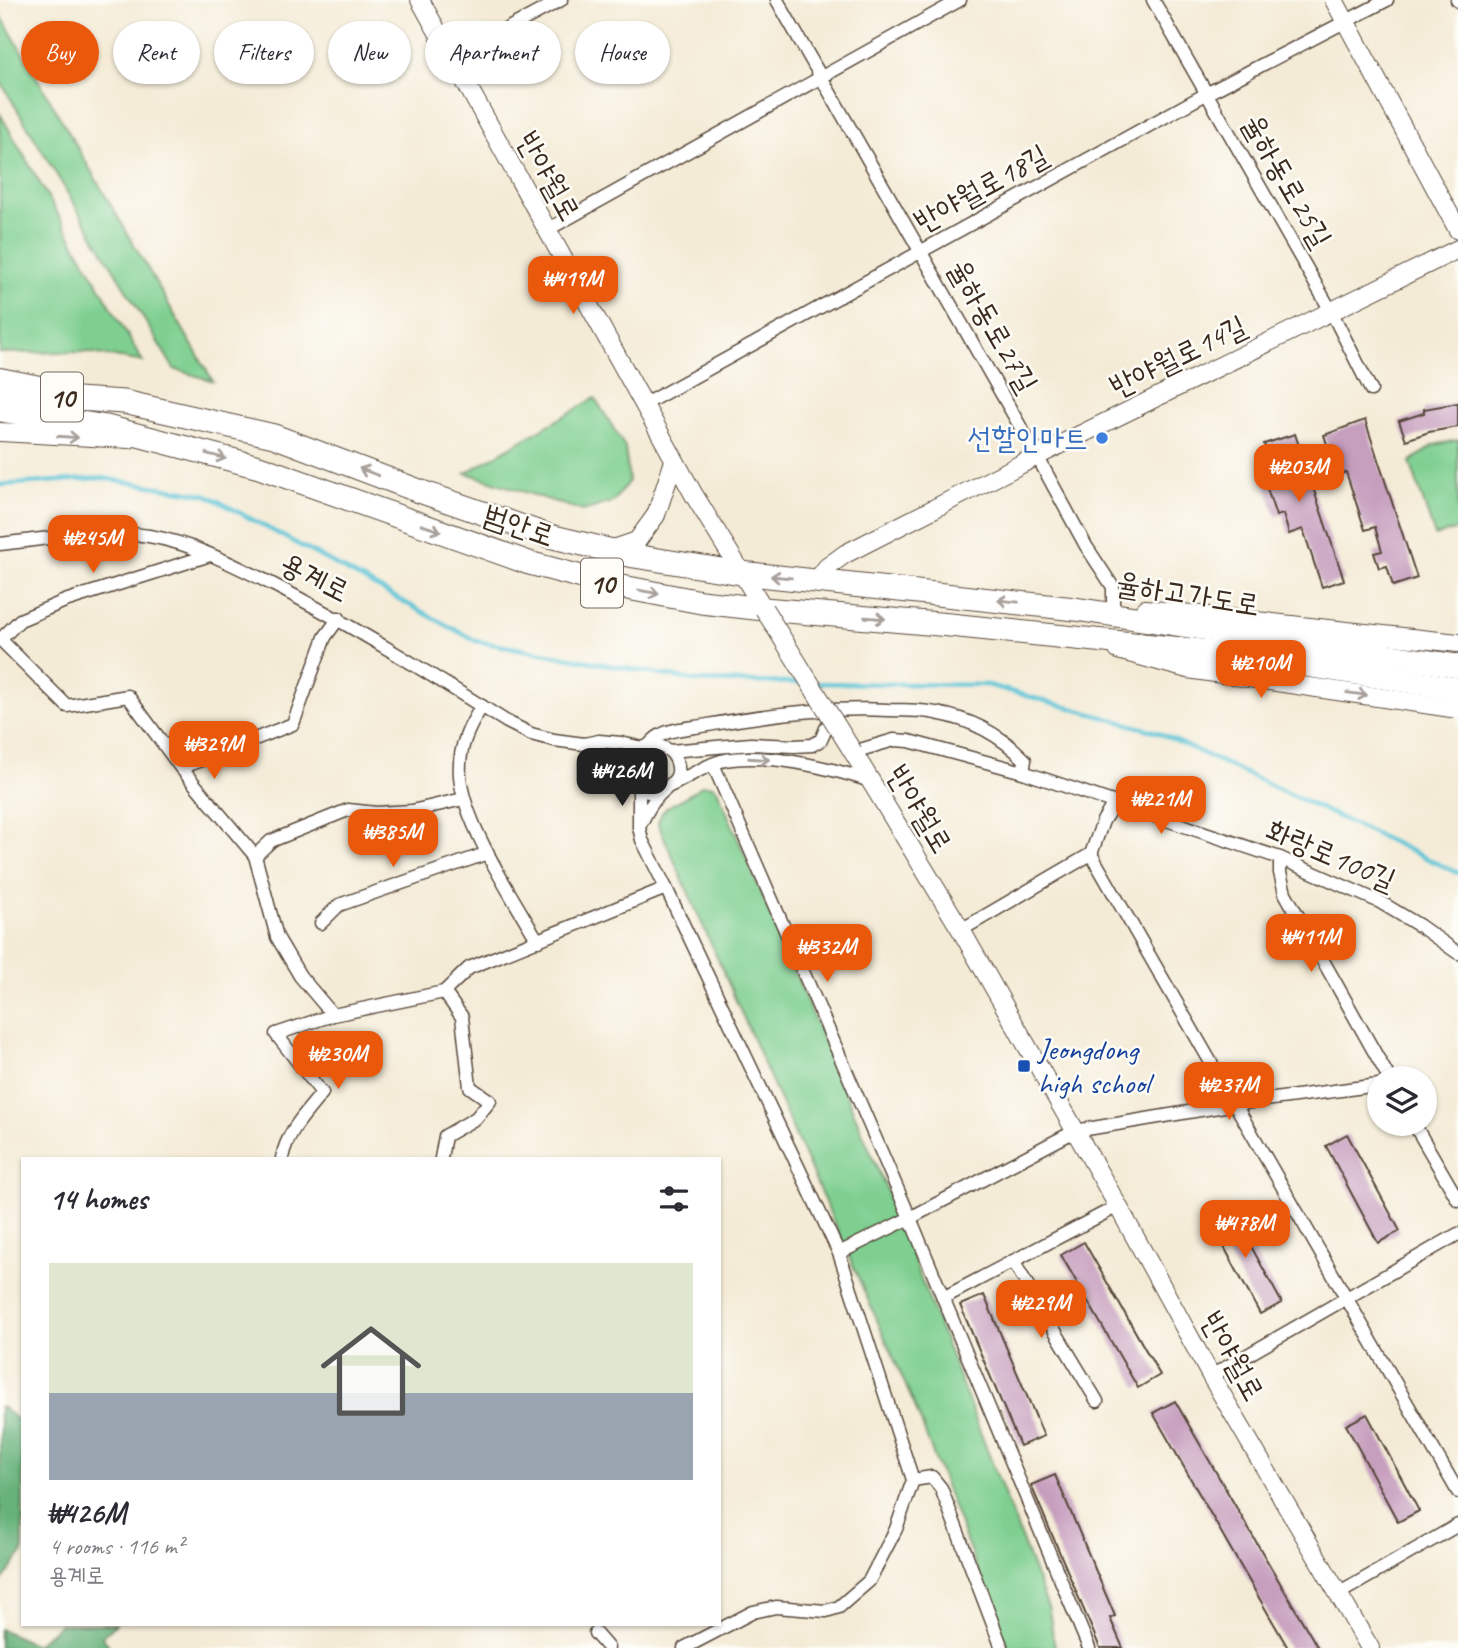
<!DOCTYPE html>
<meta charset="utf-8">
<style>
body{margin:0;font-family:Caveat,"Poor Story",sans-serif;background:#f7f7f7;color:#2b2b33;height:100vh;display:flex;flex-direction:column;font-size:26px;white-space:nowrap}
*{box-sizing:border-box;margin:0}
p{font-size:23px;color:#7c7c81}
.icon{flex:none;width:38px;height:38px;fill:none;stroke:currentColor;stroke-width:2;stroke-linecap:round;stroke-linejoin:round}
.map{position:relative;flex:1;overflow:hidden}
.panel{position:absolute;left:21px;top:1157px;width:700px;height:469px;display:flex;flex-direction:column;background:#fff;border-radius:0px;box-shadow:0 2px 5px #0004}
.panel>*{flex:none}
.top-card{position:absolute;left:21px;top:21px;width:700px;height:63px;display:flex;gap:14px}
.fabs{position:absolute;left:1367px;top:1066px;display:grid;gap:14px}
.fabs a{display:grid;place-items:center;width:70px;height:70px;border-radius:50%;background:#fff;box-shadow:0 2px 5px #0004;font-size:35px}
.price{position:absolute;translate:-50% -60px;padding:0 16px;border-radius:14px;background:#ea580c;color:#fff;font-size:23px;line-height:46px;filter:drop-shadow(0 2px 4px #0008)}
.price::after{content:'';position:absolute;left:50%;top:42px;width:21px;height:16px;margin-left:-10px;background:inherit;clip-path:polygon(0 0,100% 0,50% 100%)}
.price.active{background:#222;color:#fff}
ul{padding:0;list-style:none}
li{display:grid;align-content:center;gap:14px;height:371px;padding:0 28px}
li span{display:grid;place-items:center;height:217px;border-radius:0px;color:#555}
li>.icon{margin-inline-start:auto}
span .icon{width:126px;height:126px;fill:#fffc;stroke-width:1}
li b{font-size:30px}
h2{display:flex;justify-content:space-between;align-items:center;height:84px;padding:0 28px;font-size:30px}
.pill{padding:0 24px;border-radius:32px;background:#fff;box-shadow:0 2px 5px #0004;font-size:24px;line-height:63px}
.pill.active{background:#ea580c;color:#fff}
.map>svg:first-child{display:block}
</style>
<div class="map">
<svg width="1458" height="1648" viewBox="0 0 1458 1648">
<rect width="100%" height="100%" fill="#fdfcf7"/>
<filter id="ink" filterUnits="userSpaceOnUse"><feTurbulence type="fractalNoise" baseFrequency=".0143" numOctaves="2"/><feDisplacementMap in="SourceGraphic" scale="14" xChannelSelector="R" yChannelSelector="G"/><feConvolveMatrix kernelMatrix="1 2 1 2 8 2 1 2 1" color-interpolation-filters="sRGB"/></filter>
<filter id="wash" filterUnits="userSpaceOnUse"><feTurbulence type="fractalNoise" baseFrequency=".00686" numOctaves="4" result="noise"/><feDisplacementMap in="SourceGraphic" scale="28" xChannelSelector="R" yChannelSelector="G"/><feGaussianBlur stdDeviation="1.57" result="paint"/><feColorMatrix in="noise" values="0 0 0 0 0 0 0 0 0 0 0 0 0 0 0 0 0 1.4 0 .05"/><feComposite in="paint" operator="in"/></filter>
<g filter="url(#wash)">
<rect width="100%" height="100%" fill="#f4ebd6"/>
<g fill="#7ecf90" stroke="#5c7c57" stroke-width="2">
<path d="M0,14L213,381L174,369L0,81Z"/>
<path d="M0,114L143,362L86,352L0,353Z"/>
<path d="M595,398L625,447L629,481L613,502L583,511L466,473Z"/>
<path d="M1458,440V529L1435,536L1410,462L1434,445Z"/>
<path d="M703,785H710L717,789L887,1191L1049,1610L1055,1648H1007L914,1404L658,824C661,808 669,806 682,799C690,795 696,789 703,785Z"/>
</g>
<g fill="#66b27a" stroke="#506e4c" stroke-width="2">
<path d="M0,1406L23,1424V1552L0,1584Z"/>
<path d="M60,1624H116L102,1637L111,1648H0V1629L36,1645Z"/>
</g>
<g fill="none" stroke-linecap="round" stroke-linejoin="round">
<g stroke="#5ac3d6" stroke-width="4.5">
<path d="M0,485L102,478L207,495L476,641L697,681L804,683"/>
<path d="M816,683L988,685L1157,732L1458,873"/>
</g>
</g>
<g id="blocks">
<g fill="#c69ebe">
<path d="M1458,403V427L1429,432L1406,440L1399,421L1424,413V409Z"/>
<path d="M1365,420L1417,578L1393,586L1387,566L1379,568L1374,553L1382,551L1375,527L1365,530L1346,472L1337,475L1324,435Z"/>
<path d="M1295,434L1344,580L1322,587L1303,529L1289,534L1283,514L1276,516L1258,461L1268,457L1264,444Z"/>
<path d="M1347,1134L1400,1231L1378,1243L1326,1146Z"/>
<path d="M1229,1206L1282,1303L1260,1314L1208,1217Z"/>
<path d="M1084,1242L1160,1375L1138,1388L1061,1255Z"/>
<path d="M984,1295L1044,1436L1020,1446L960,1305Z"/>
<path d="M1175,1401L1262,1552L1318,1648H1288L1229,1546L1153,1413Z"/>
<path d="M1367,1414L1419,1511L1398,1522L1346,1425Z"/>
<path d="M1055,1475L1115,1616L1110,1618L1123,1648H1100L1031,1485Z"/>
</g>
</g>
</g>
<g filter="url(#ink)">
<use href="#blocks" fill-opacity="0" stroke="#57473a" stroke-width="2"/>
<g fill="none" stroke-linecap="round" stroke-linejoin="round">
<defs>
<g id="street">
<path d="M777,0L1037,456L1086,546L1113,587V606"/>
<path d="M1153,0L1331,311L1371,390"/>
<path d="M1457,0L1458,1"/>
<path d="M452,58L561,0"/>
<path d="M547,230L960,0"/>
<path d="M643,405L1206,94L1387,0"/>
<path d="M0,544C49,539 99,528 149,536C192,543 234,565 272,584C353,626 430,674 507,722L531,734L554,740L584,744L599,741L621,743L642,748"/>
<path d="M0,639L67,706L128,696L181,768L255,856L271,841L348,810L376,813L412,811L463,799"/>
<path d="M0,640L20,620L65,601L210,555"/>
<path d="M482,706C468,728 458,749 460,776C463,822 514,900 538,941"/>
<path d="M584,744L614,762L633,781"/>
<path d="M649,745C652,742 656,737 661,735C673,728 693,728 708,725C768,714 827,707 888,710C904,710 921,710 936,713C970,719 1001,735 1025,760L1023,772"/>
<path d="M670,751L751,744L794,746L812,745L821,740L831,717"/>
<path d="M853,752L894,740L909,741L1023,772L1280,858L1380,902L1420,926L1458,953"/>
<path d="M713,764L910,1218L1089,1648"/>
<path d="M181,768L293,724L325,637L339,618"/>
<path d="M672,785C688,777 704,766 721,761C761,751 831,768 871,781"/>
<path d="M641,823C646,813 651,803 659,795C669,785 684,778 676,760C667,739 635,741 631,764C627,783 643,795 661,793"/>
<path d="M1091,854L1458,1492"/>
<path d="M255,856L277,937L300,976L333,1015"/>
<path d="M1280,858V873L1285,893L1389,1078"/>
<path d="M666,888L839,1253"/>
<path d="M321,923L339,905L488,853"/>
<path d="M961,930L1091,854L1103,821L1114,803"/>
<path d="M1414,1124L1458,1200"/>
<path d="M282,1158C287,1132 305,1114 322,1093L276,1034L333,1015L444,992L469,968L666,888L642,840L639,827V788"/>
<path d="M441,1158L445,1136L476,1118L490,1101L470,1087L462,1017L444,992"/>
<path d="M1013,1261L1097,1401"/>
<path d="M943,1298L1118,1206"/>
<path d="M1211,1376L1458,1234"/>
<path d="M913,1480L932,1477L941,1488L1002,1648"/>
<path d="M1338,1594L1458,1525"/>
<path d="M595,1633L608,1648"/>
<path d="M684,1648L753,1612L776,1607L826,1611L839,1607L869,1581L896,1529L913,1480L839,1253L910,1218L1075,1131L1236,1104L1379,1085"/>
</g>
<g id="secondary">
<path d="M420,0L694,495L764,609"/>
<path d="M1334,0L1458,230"/>
<path d="M0,377L65,390"/>
<path d="M0,432L129,439"/>
<path d="M611,550L637,541L656,515L674,461"/>
<path d="M817,580L827,567L845,554L1037,456L1458,249"/>
<path d="M1145,609L1458,643"/>
<path d="M1118,650L1188,669L1458,709"/>
<path d="M853,752L961,930L1118,1206L1211,1376L1370,1648"/>
</g>
<g id="highway">
<path d="M0,394L124,402L274,436L419,491L549,536L634,556L741,573L1075,609L1458,666"/>
<path d="M0,410L107,427L259,467L529,563L612,585L701,602L764,609L950,625L1249,656L1458,689"/>
</g>
</defs>
<use href="#street" stroke="#57473a" stroke-width="15"/>
<use href="#secondary" stroke="#57473a" stroke-width="20"/>
<use href="#highway" stroke="#57473a" stroke-width="25"/>
<use href="#street" stroke="#fff" stroke-width="12"/>
<use href="#secondary" stroke="#fff" stroke-width="18"/>
<use href="#highway" stroke="#fff" stroke-width="23"/>
<defs>
<path id="secondary-bridge" d="M764,609L853,752"/>
</defs>
<use href="#secondary-bridge" stroke="#57473a" stroke-width="20" stroke-linecap="butt"/>
<use href="#secondary-bridge" stroke="#fff" stroke-width="18"/>
</g>
<defs><path id="oneway-shaft" d="M-6 0H5M1.5-3L5.5 0L1.5 3" fill="none" stroke-width="1.6" stroke-linecap="round" stroke-linejoin="round" transform="scale(1.75)"/></defs>
<g stroke="#a79f9a">
<use href="#oneway-shaft" transform="translate(68 437) rotate(4)"/>
<use href="#oneway-shaft" transform="translate(216 456) rotate(15)"/>
<use href="#oneway-shaft" transform="translate(369 472) rotate(-159)"/>
<use href="#oneway-shaft" transform="translate(431 528) rotate(19)"/>
<use href="#oneway-shaft" transform="translate(781 577) rotate(-175)"/>
<use href="#oneway-shaft" transform="translate(649 592) rotate(10)"/>
<use href="#oneway-shaft" transform="translate(1008 601) rotate(-174)"/>
<use href="#oneway-shaft" transform="translate(875 618) rotate(5)"/>
<use href="#oneway-shaft" transform="translate(1357 694) rotate(8)"/>
<use href="#oneway-shaft" transform="translate(759 759) rotate(4)"/>
</g>
</g>
<circle fill="#3f7fe0" stroke="#fdfcf7" stroke-width="2.5" cx="1102" cy="438" r="7"/>
<rect fill="#1a4fb4" stroke="#fdfcf7" stroke-width="2.5" x="1017" y="1059" width="14" height="14" rx="3.5"/>
<g text-anchor="middle" stroke-width="5" stroke-linejoin="round" paint-order="stroke">
<g fill="#fdfcf7" stroke="#75695f" stroke-width="2">
<rect x="41" y="372.5" width="42" height="49" rx="5"/>
<rect x="581" y="558.5" width="42" height="49" rx="5"/>
</g>
<g font-size="28" font-weight="bold" fill="#3b2a1e">
<text x="62" y="407">10</text>
<text x="602" y="593">10</text>
</g>
<g font-size="30" fill="#3b2a1e" stroke="#fdfcf7">
<text transform="translate(549 176) rotate(61)" y="10">반야월로</text>
<text transform="translate(1287 181) rotate(60)" y="10">율하동로25길</text>
<text transform="translate(981 188) rotate(-29)" y="10">반야월로18길</text>
<text transform="translate(993 326) rotate(60)" y="10">율하동로27길</text>
<text transform="translate(1178 356) rotate(-26)" y="10">반야월로14길</text>
<text transform="translate(519 525) rotate(19)" y="10">범안로</text>
<text transform="translate(315 577) rotate(27)" y="10">용계로</text>
<text transform="translate(1188 594) rotate(9)" y="10">율하고가도로</text>
<text transform="translate(920 809) rotate(59)" y="10">반야월로</text>
<text transform="translate(1331 855) rotate(23)" y="10">화랑로100길</text>
<text transform="translate(1233 1356) rotate(61)" y="10">반야월로</text>
</g>
<g font-size="30" fill="#366cbe" stroke="#fdfcf7" text-anchor="end">
<text x="1088" y="448">선할인마트</text>
</g>
<g font-size="30" fill="#164399" stroke="#fdfcf7" text-anchor="start">
<text x="1038" y="1059">Jeongdong<tspan x="1038" dy="34">high school</tspan></text>
</g>
</g>
</svg>
<div class="fabs">
<a><svg class="icon" aria-label="layers" viewBox="0 0 24 24"><path d="M12 4l9 5-9 5-9-5zM3 14l9 5 9-5"/></svg></a>
</div>
<b class="price" style="left:573px;top:316px">₩419M</b>
<b class="price" style="left:1299px;top:504px">₩203M</b>
<b class="price" style="left:93px;top:575px">₩245M</b>
<b class="price" style="left:1261px;top:700px">₩210M</b>
<b class="price" style="left:214px;top:781px">₩329M</b>
<b class="price active" style="left:622px;top:808px">₩426M</b>
<b class="price" style="left:1161px;top:836px">₩221M</b>
<b class="price" style="left:393px;top:869px">₩385M</b>
<b class="price" style="left:1311px;top:974px">₩411M</b>
<b class="price" style="left:827px;top:984px">₩332M</b>
<b class="price" style="left:338px;top:1091px">₩230M</b>
<b class="price" style="left:1229px;top:1122px">₩237M</b>
<b class="price" style="left:1245px;top:1260px">₩478M</b>
<b class="price" style="left:1041px;top:1340px">₩229M</b>
<div class="top-card">
<a class="pill active">Buy</a>
<a class="pill">Rent</a>
<a class="pill">Filters</a>
<a class="pill">New</a>
<a class="pill">Apartment</a>
<a class="pill">House</a>
</div>
<section class="panel">
<h2>14 homes<svg class="icon" aria-label="filters" viewBox="0 0 24 24"><path d="M4 7h16M4 17h16"/><circle cx="9" cy="7" r="2"/><circle cx="15" cy="17" r="2"/></svg></h2>
<ul>
<li><span style="background:linear-gradient(#dfe7d0 60%,#9aa5b1 0)"><svg class="icon" aria-label="home" viewBox="0 0 24 24"><path d="M3 11l9-7 9 7M6 9v11h12V9"/></svg></span><div><b>₩426M</b><p>4 rooms · 116 m²</p><p>용계로</p></div></li>
</ul>
</section>
</div>
